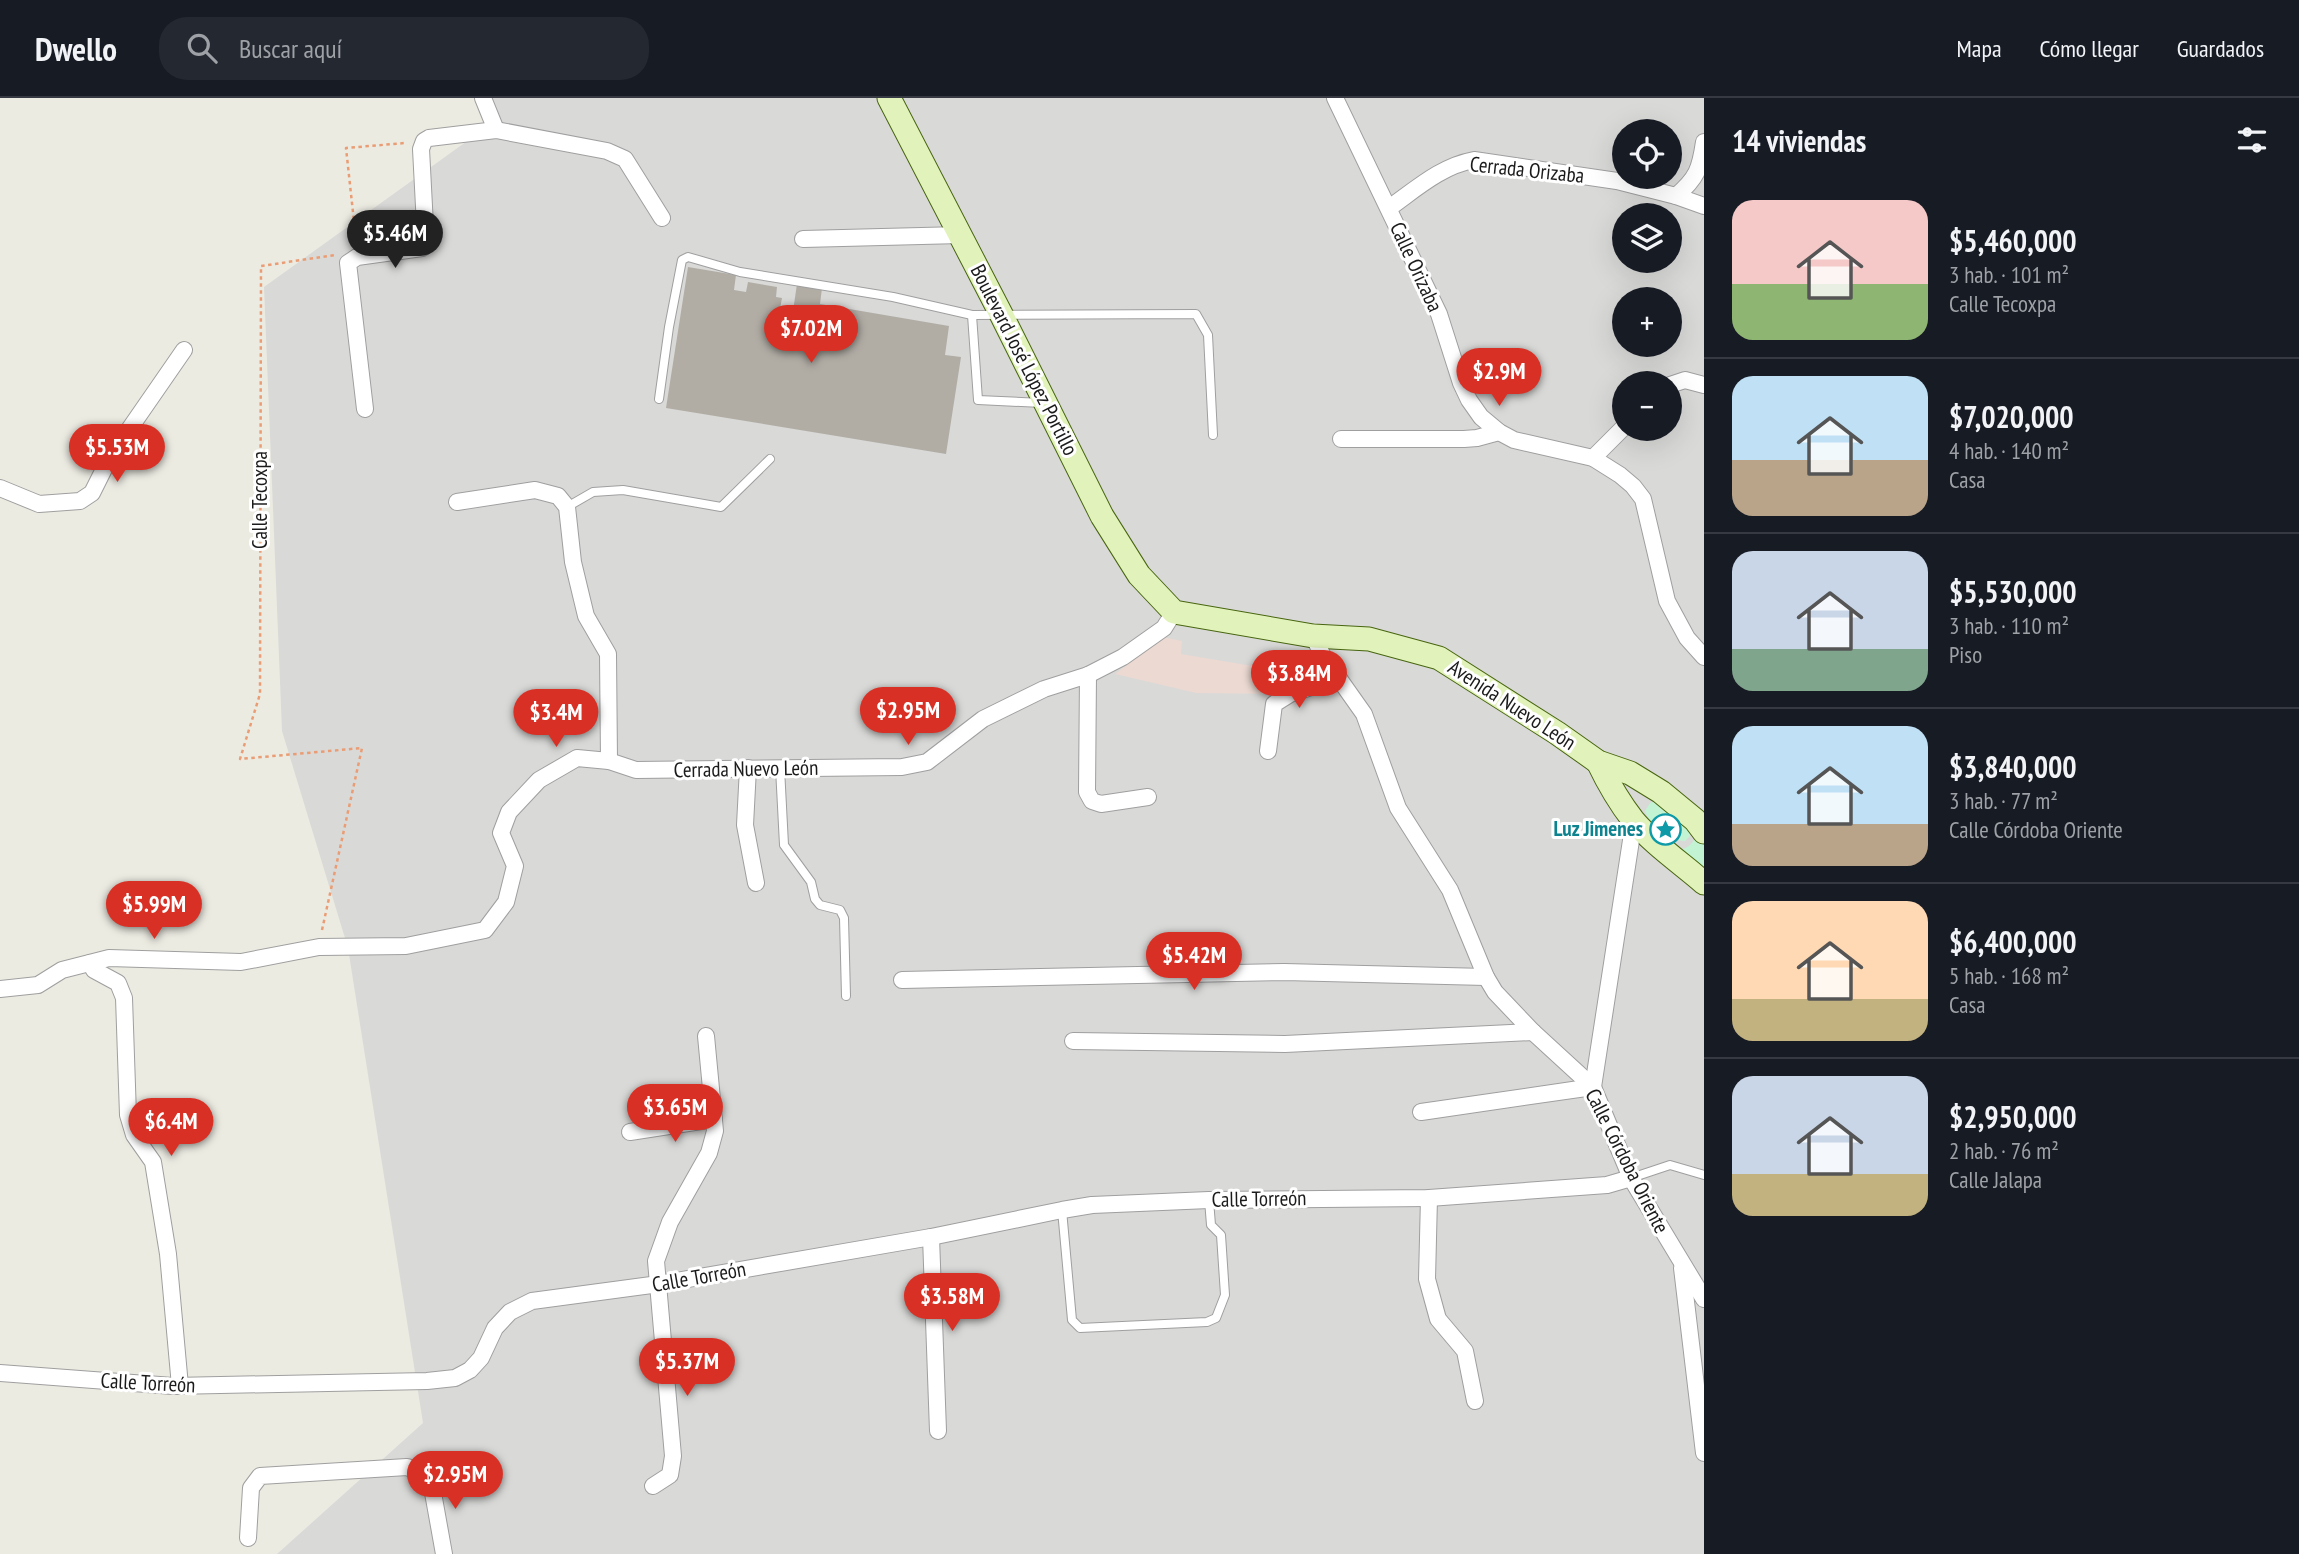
<!DOCTYPE html>
<html lang="es">
<meta charset="utf-8">
<style>
body{margin:0;font-family:"PT Sans Narrow",sans-serif;background:#242831;color:#f1f3f6;height:100vh;display:flex;flex-direction:column;font-size:26px;white-space:nowrap}
*{box-sizing:border-box;margin:0}
p{font-size:23px;color:#9ea1a6}
.icon{flex:none;width:38px;height:38px;fill:none;stroke:currentColor;stroke-width:2;stroke-linecap:round;stroke-linejoin:round}
.map{position:relative;flex:1;overflow:hidden}
.side{display:flex;flex-direction:column;background:#171b24;width:595px}
.side>*{flex:none}
.controls{position:absolute;left:1612px;top:21px;display:grid;gap:14px}
.controls a{display:grid;place-items:center;width:70px;height:70px;border-radius:50%;background:#171b24;box-shadow:0 7px 28px #0002;font-size:35px}
.price{position:absolute;translate:-50% -60px;padding:0 16px;border-radius:24px;background:#d93025;color:#fff;font-size:23px;line-height:46px;filter:drop-shadow(0 2px 4px #0008)}
.price::after{content:'';position:absolute;left:50%;top:42px;width:21px;height:16px;margin-left:-10px;background:inherit;clip-path:polygon(0 0,100% 0,50% 100%)}
.price.active{background:#222;color:#fff}
ul{padding:0;list-style:none}
li{display:flex;align-items:center;gap:21px;height:175px;padding:0 28px}
li+li{border-top:2px solid #363941}
li span{display:grid;place-items:center;flex:none;width:196px;height:140px;border-radius:21px;color:#555}
li>.icon{margin-inline-start:auto}
span .icon{width:84px;height:84px;fill:#fffc;stroke-width:1}
li b{font-size:30px}
h2{display:flex;justify-content:space-between;align-items:center;height:84px;padding:0 28px;font-size:30px}
header{display:flex;align-items:center;gap:42px;box-sizing:border-box;height:98px;padding:0 35px;background:#171b24;border-bottom:2px solid #363941}
header strong{font-size:33px}
nav{display:flex;gap:38px;margin-inline-start:auto;font-size:24px}
.search{width:490px;height:63px;background:#242831;display:flex;align-items:center;gap:18px;box-sizing:border-box;padding:0 24px;border-radius:28px;color:#9ea1a6;font-size:26px}
main{display:flex;flex:1;min-height:0}
.map>svg:first-child{display:block}
</style>
<header>
<strong>Dwello</strong>
<div class="search"><svg class="icon" aria-label="search" viewBox="0 0 24 24"><circle cx="10" cy="10" r="6"/><path d="M15 15l6 6"/></svg>Buscar aquí</div>
<nav><a>Mapa</a><a>Cómo llegar</a><a>Guardados</a></nav>
</header>
<main>
<div class="map">
<svg width="1704" height="1456" viewBox="0 0 1704 1456">
<rect width="100%" height="100%" fill="#ecebe2"/>
<path fill="#d9d9d8" fill-rule="evenodd" d="M489,0H1704V1456H277L423,1325L348,850L282,633L264,189L495,23ZM1624,33H1670V79H1624ZM1624,117H1670V163H1624ZM1624,201H1670V247H1624ZM1624,285H1670V331H1624Z"/>
<path fill="#ebd9d2" d="M1163,539L1182,543L1181,556L1277,572L1282,555L1300,557L1309,568L1306,587L1270,596L1196,595L1115,576Z"/>
<g fill="#c2f3d2">
<path d="M1661,701L1691,725L1690,738L1685,743C1668,743 1651,729 1645,713L1650,705Z"/>
<path d="M1704,736V783L1668,753C1683,752 1690,751 1697,737Z"/>
</g>
<path fill="#b1ada5" d="M688,169L736,177L734,192L746,194L748,184L777,189L776,199L782,200L780,211L793,213L797,186L822,190L820,206L949,228L945,257L961,259L946,356L666,310Z"/>
<g fill="none" stroke-linecap="round" stroke-linejoin="round">
<defs>
<g id="service">
<path d="M659,301L669,229L682,162L688,159L740,174L893,199L972,217"/>
<path d="M1042,305L978,302L972,217L1196,216L1208,237L1213,337"/>
<path d="M567,409L593,394L623,392L721,409L770,361"/>
<path d="M780,670L784,747L811,784L815,801L820,807L840,812L844,820L846,898"/>
<path d="M1631,1080L1670,1067L1704,1077"/>
<path d="M1062,1112L1072,1222L1080,1230L1207,1224L1216,1220L1225,1197L1221,1137L1211,1127L1209,1102"/>
</g>
<g id="minor">
<path d="M483,0L496,32"/>
<path d="M1335,0L1439,216L1461,285L1469,302L1481,319L1499,334L1514,342L1593,360L1620,377L1633,388L1643,401L1667,503L1687,540L1704,559"/>
<path d="M1676,98C1697,80 1700,71 1704,44"/>
<path d="M1389,110C1416,91 1441,68 1474,62L1617,83L1676,98L1704,108"/>
<path d="M803,141L961,137"/>
<path d="M1670,287L1685,282L1704,287"/>
<path d="M365,311L348,165L357,159L422,150L426,147L421,51L424,43L429,40L496,32L607,53L625,61L662,120"/>
<path d="M1341,341H1464L1477,340L1499,334"/>
<path d="M1593,360L1624,329"/>
<path d="M0,390L39,406L80,403L92,395L110,359L184,252"/>
<path d="M1313,538L1323,558L1364,616L1398,710L1450,792L1486,879L1495,894L1533,934L1593,989L1631,1080L1704,1201"/>
<path d="M1088,577L1087,694L1092,703L1101,706L1148,699"/>
<path d="M1268,653L1274,606L1290,596L1339,580"/>
<path d="M609,663L636,672L902,669L927,664L983,621L1044,591L1088,577L1123,559L1164,530L1174,514"/>
<path d="M748,670L745,727L756,785"/>
<path d="M90,865L94,872L118,885L124,900L128,1017L134,1037L153,1064L168,1156L180,1288"/>
<path d="M902,882L1284,874L1486,879"/>
<path d="M0,891L38,887L62,872L109,860L241,864L319,849L406,848L485,832L506,804L515,768L501,735L509,714L539,682L577,660L609,663L608,556L586,518L573,464L567,409L558,398L535,392L457,404"/>
<path d="M1073,943L1285,946L1533,934"/>
<path d="M1421,1014L1593,989L1634,723"/>
<path d="M630,1034L714,1021"/>
<path d="M1429,1100L1427,1181L1438,1221L1465,1253L1475,1303"/>
<path d="M931,1139L938,1333"/>
<path d="M1682,1170L1704,1355"/>
<path d="M0,1275L173,1288L427,1283L455,1280L470,1272L481,1260L495,1230L510,1214L532,1203L659,1186L931,1139L1062,1112L1092,1107L1209,1102L1429,1100L1607,1087L1631,1080"/>
<path d="M653,1388L670,1377L673,1358L656,1163L670,1124L709,1055L715,1033L706,938"/>
<path d="M248,1440L251,1390L260,1378L407,1369L430,1378L444,1456"/>
</g>
<g id="secondary">
<path d="M889,0L1001,216L1102,418L1139,477L1174,514L1313,538L1369,541L1439,560L1557,635L1598,664L1630,675L1661,694L1695,722L1704,734"/>
<path d="M1598,664C1608,685 1619,704 1633,722C1653,746 1681,765 1704,785"/>
</g>
</defs>
<use href="#service" stroke="#9f9f9f" stroke-width="10"/>
<use href="#minor" stroke="#9f9f9f" stroke-width="18"/>
<use href="#secondary" stroke="#47650f" stroke-width="25"/>
<g stroke="#ea9d74" stroke-width="2.5" stroke-dasharray="3.5 3.5" stroke-linecap="butt">
<path d="M356,142L346,50L405,45"/>
<path d="M322,832L362,650L240,661L260,596L261,168L335,157"/>
</g>
<use href="#service" stroke="#fff" stroke-width="8"/>
<use href="#minor" stroke="#fff" stroke-width="16"/>
<use href="#secondary" stroke="#e1f2ba" stroke-width="23"/>
</g>
<defs>
<symbol id="sight-ring" viewBox="-11 -11 22 22"><circle r="9.5" fill="#fff" stroke="#0f9aa8" stroke-width="1.5"/><path d="M0-6L1.8-2.2L6-1.7L2.9 1.2L3.7 5.4L0 3.3L-3.7 5.4L-2.9 1.2L-6-1.7L-1.8-2.2Z" fill="#0f9aa8"/></symbol>
</defs>
<g fill-rule="evenodd">
<use href="#sight-ring" x="1648" y="714" width="35" height="35"/>
</g>
<g text-anchor="middle" stroke-width="6" stroke-linejoin="round" paint-order="stroke">
<g font-size="21" fill="#1b1b1b" stroke="#fff">
<text transform="translate(1527 72) rotate(6)" y="7">Cerrada Orizaba</text>
<text transform="translate(1416 169) rotate(65)" y="7">Calle Orizaba</text>
<text transform="translate(1024 262) rotate(63)" y="7">Boulevard José López Portillo</text>
<text transform="translate(260 402) rotate(-90)" y="7">Calle Tecoxpa</text>
<text transform="translate(1512 607) rotate(33)" y="7">Avenida Nuevo León</text>
<text transform="translate(746 671) rotate(-1)" y="7">Cerrada Nuevo León</text>
<text transform="translate(1627 1063) rotate(63)" y="7">Calle Córdoba Oriente</text>
<text transform="translate(1259 1101) rotate(-1)" y="7">Calle Torreón</text>
<text transform="translate(699 1179) rotate(-10)" y="7">Calle Torreón</text>
<text transform="translate(148 1285) rotate(3)" y="7">Calle Torreón</text>
</g>
<g font-size="21" font-weight="bold" fill="#0d838f" stroke="#fff" text-anchor="end">
<text x="1643" y="738">Luz Jimenes</text>
</g>
</g>
</svg>
<div class="controls">
<a><svg class="icon" aria-label="locate" viewBox="0 0 24 24"><circle cx="12" cy="12" r="6"/><path d="M12 2v4M12 18v4M2 12h4M18 12h4"/></svg></a>
<a><svg class="icon" aria-label="layers" viewBox="0 0 24 24"><path d="M12 4l9 5-9 5-9-5zM3 14l9 5 9-5"/></svg></a>
<a>+</a>
<a>−</a>
</div>
<b class="price active" style="left:395px;top:172px">$5.46M</b>
<b class="price" style="left:811px;top:267px">$7.02M</b>
<b class="price" style="left:1499px;top:310px">$2.9M</b>
<b class="price" style="left:117px;top:386px">$5.53M</b>
<b class="price" style="left:1299px;top:612px">$3.84M</b>
<b class="price" style="left:908px;top:649px">$2.95M</b>
<b class="price" style="left:556px;top:651px">$3.4M</b>
<b class="price" style="left:154px;top:843px">$5.99M</b>
<b class="price" style="left:1194px;top:894px">$5.42M</b>
<b class="price" style="left:675px;top:1046px">$3.65M</b>
<b class="price" style="left:171px;top:1060px">$6.4M</b>
<b class="price" style="left:952px;top:1235px">$3.58M</b>
<b class="price" style="left:687px;top:1300px">$5.37M</b>
<b class="price" style="left:455px;top:1413px">$2.95M</b>
</div>
<section class="side">
<h2>14 viviendas<svg class="icon" aria-label="filters" viewBox="0 0 24 24"><path d="M4 7h16M4 17h16"/><circle cx="9" cy="7" r="2"/><circle cx="15" cy="17" r="2"/></svg></h2>
<ul>
<li><span style="background:linear-gradient(#f6c9c9 60%,#8fb573 0)"><svg class="icon" aria-label="home" viewBox="0 0 24 24"><path d="M3 11l9-7 9 7M6 9v11h12V9"/></svg></span><div><b>$5,460,000</b><p>3 hab. · 101 m²</p><p>Calle Tecoxpa</p></div></li>
<li><span style="background:linear-gradient(#bfe0f5 60%,#b9a48a 0)"><svg class="icon" aria-label="home" viewBox="0 0 24 24"><path d="M3 11l9-7 9 7M6 9v11h12V9"/></svg></span><div><b>$7,020,000</b><p>4 hab. · 140 m²</p><p>Casa</p></div></li>
<li><span style="background:linear-gradient(#c9d6e8 70%,#7fa58c 0)"><svg class="icon" aria-label="home" viewBox="0 0 24 24"><path d="M3 11l9-7 9 7M6 9v11h12V9"/></svg></span><div><b>$5,530,000</b><p>3 hab. · 110 m²</p><p>Piso</p></div></li>
<li><span style="background:linear-gradient(#bfe0f5 70%,#b9a48a 0)"><svg class="icon" aria-label="home" viewBox="0 0 24 24"><path d="M3 11l9-7 9 7M6 9v11h12V9"/></svg></span><div><b>$3,840,000</b><p>3 hab. · 77 m²</p><p>Calle Córdoba Oriente</p></div></li>
<li><span style="background:linear-gradient(#ffd9b3 70%,#c2b280 0)"><svg class="icon" aria-label="home" viewBox="0 0 24 24"><path d="M3 11l9-7 9 7M6 9v11h12V9"/></svg></span><div><b>$6,400,000</b><p>5 hab. · 168 m²</p><p>Casa</p></div></li>
<li><span style="background:linear-gradient(#c9d6e8 70%,#c2b280 0)"><svg class="icon" aria-label="home" viewBox="0 0 24 24"><path d="M3 11l9-7 9 7M6 9v11h12V9"/></svg></span><div><b>$2,950,000</b><p>2 hab. · 76 m²</p><p>Calle Jalapa</p></div></li>
</ul>
</section>
</main>
